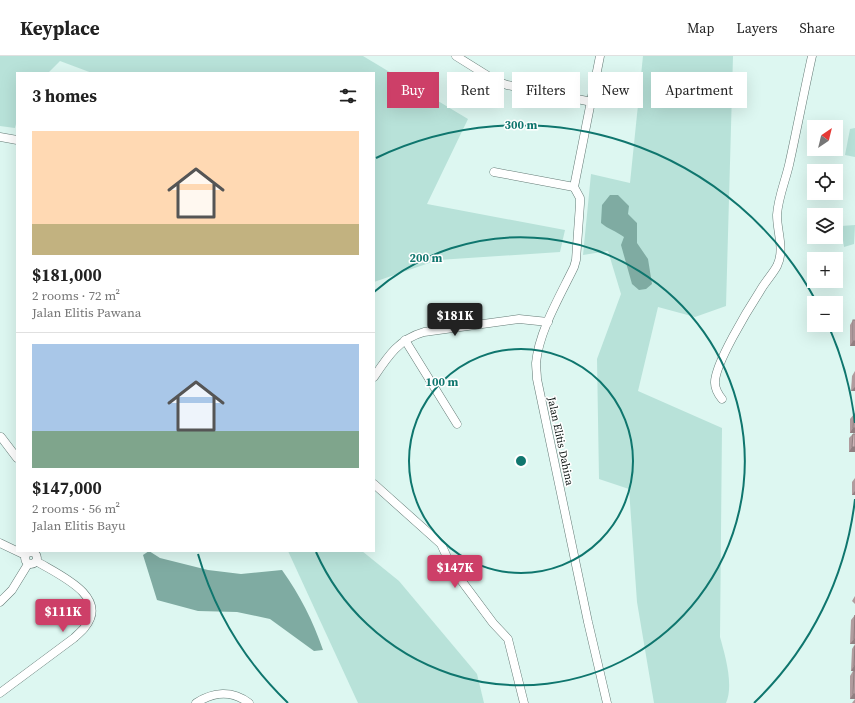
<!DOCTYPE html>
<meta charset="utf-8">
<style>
body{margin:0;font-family:"Source Serif 4",serif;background:#f2f2f2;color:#222;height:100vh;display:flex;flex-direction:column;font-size:15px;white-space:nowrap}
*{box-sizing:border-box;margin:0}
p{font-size:13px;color:#767676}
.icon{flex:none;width:22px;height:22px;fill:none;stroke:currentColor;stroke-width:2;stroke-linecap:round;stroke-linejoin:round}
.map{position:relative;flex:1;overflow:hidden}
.side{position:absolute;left:16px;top:16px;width:359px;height:480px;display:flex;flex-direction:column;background:#fff;border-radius:0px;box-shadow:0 4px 16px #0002}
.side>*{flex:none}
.banner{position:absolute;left:387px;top:16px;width:380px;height:36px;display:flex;gap:8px}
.needle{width:26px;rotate:35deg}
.controls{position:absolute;left:807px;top:64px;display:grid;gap:8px}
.controls a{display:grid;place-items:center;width:36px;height:36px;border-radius:0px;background:#fff;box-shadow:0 4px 16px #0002;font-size:20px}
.price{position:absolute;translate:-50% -34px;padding:0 9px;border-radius:4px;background:#cd3f68;color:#fff;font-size:13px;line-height:26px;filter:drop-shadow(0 1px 2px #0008)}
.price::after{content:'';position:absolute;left:50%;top:24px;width:12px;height:9px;margin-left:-6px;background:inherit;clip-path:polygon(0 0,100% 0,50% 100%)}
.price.active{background:#222;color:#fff}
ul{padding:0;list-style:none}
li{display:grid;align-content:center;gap:8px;height:212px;padding:0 16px}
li+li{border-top:1px solid #e0e0e0}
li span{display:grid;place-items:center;height:124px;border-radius:0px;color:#555}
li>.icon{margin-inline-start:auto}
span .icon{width:72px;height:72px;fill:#fffc;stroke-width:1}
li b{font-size:17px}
h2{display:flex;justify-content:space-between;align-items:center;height:48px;padding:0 16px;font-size:17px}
.pill{padding:0 14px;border-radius:0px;background:#fff;box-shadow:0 4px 16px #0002;font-size:14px;line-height:36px}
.pill.active{background:#cd3f68;color:#fff}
header{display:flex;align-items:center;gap:24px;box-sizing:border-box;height:56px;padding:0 20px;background:#fff;border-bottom:1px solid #e0e0e0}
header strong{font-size:19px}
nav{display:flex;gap:22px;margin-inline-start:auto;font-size:14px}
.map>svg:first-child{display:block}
</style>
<header>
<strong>Keyplace</strong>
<nav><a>Map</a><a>Layers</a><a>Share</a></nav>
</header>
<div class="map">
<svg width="855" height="647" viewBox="0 0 855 647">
<rect width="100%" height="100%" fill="#ddf7f1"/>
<g fill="#b8e2d9">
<path d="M0,0H363L468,63L427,148L565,174L560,196L438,204L374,226V17H92L60,5L48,17H17V64L15,72L0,70Z"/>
<path d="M643,0H733L726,250L695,261L658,251L638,335L722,372L720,581C725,599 734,629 726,647H654L637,546L629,433L599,423L597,303L621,238L608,195L583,199L591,118L630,127Z"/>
<path d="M855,72V101L845,99L850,73Z"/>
<path d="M855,169L854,188L844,191L841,170Z"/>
<path d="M288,495H362L399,525L477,618L484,647H358Z"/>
</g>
<g fill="#7faba2">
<path d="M610,139H618L629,150L628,158L637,167V187L648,203L652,228L646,233L639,234L632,228L621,189L624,181C616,175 608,173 601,167L602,149Z"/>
<path d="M149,495L160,502L208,514L241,518L282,514C300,539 313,565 323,594L314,595L270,563L237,556L198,555L157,544L143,499Z"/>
</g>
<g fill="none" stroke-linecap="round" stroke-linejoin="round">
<defs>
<g id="minor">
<path d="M456,0L496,25L507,29L592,46"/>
<path d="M0,81L17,84"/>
<path d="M494,116L574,131"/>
<path d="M574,131L580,142V148L576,204L574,211C560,240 539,275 536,307C536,312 537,318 537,323L588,566L607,647"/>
<path d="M574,131L600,0"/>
<path d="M405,284L457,368"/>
<path d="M374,321C388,300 399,283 424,276L519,263L548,266"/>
<path d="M722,343C718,338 715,333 715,327C714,309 749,252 760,235C765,226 772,219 777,210C785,194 777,176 777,159C778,142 785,126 789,109C797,73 804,36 812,0"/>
<path d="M1,381L17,402"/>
<path d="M374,428L441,488L452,512L493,567L508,583L524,647"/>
<path d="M0,487L25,499"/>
<circle cx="31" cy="502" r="6"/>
<path d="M0,546L12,534L28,508"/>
<path d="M0,637L74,582C77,579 82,575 85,571C110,540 57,518 36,505"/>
<path d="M196,647C213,636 232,634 249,647"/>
</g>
</defs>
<use href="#minor" stroke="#647b76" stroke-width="9"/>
<use href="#minor" stroke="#fff" stroke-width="8"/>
</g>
<g fill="#b09c9e">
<path d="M853,264L855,290H850V269Z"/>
<path d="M855,315V335H851L852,320Z"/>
<path d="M854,358H855V377H850V363Z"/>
<path d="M853,378H855V396H849V382Z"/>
<path d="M855,422V439H852V426Z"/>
<path d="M855,540V548L852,545Z"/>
<path d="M855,559V643H850V620L853,615H851L852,593L855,588H850L851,564Z"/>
<path d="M855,643V647H852Z"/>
</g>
<g fill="#907f81">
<path d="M853,285H855V290H850Z"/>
<path d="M855,331V335H851Z"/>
<path d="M853,372H855V377H850Z"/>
<path d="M852,391H855V396H849Z"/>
<path d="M855,435V439H852Z"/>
<path d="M854,583H855V588H850Z"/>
<path d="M854,610H855V615H851Z"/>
<path d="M853,638H855V643H850Z"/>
</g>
<g fill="#cdb5b8" stroke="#907f81">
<rect x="853" y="264" width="2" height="21"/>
<path d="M854,358H855V372H853Z"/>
<path d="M853,378H855V391H852Z"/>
<path d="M855,559V583H854Z"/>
<path d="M855,590V610H854Z"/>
<path d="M854,615H855V638H853Z"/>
</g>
<g fill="none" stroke="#0f766e" stroke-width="2">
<circle cx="521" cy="405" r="112"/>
<path d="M374 236A224 224 0 1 1 316 496"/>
<path d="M855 443A336 336 0 0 1 754 647M288 647A336 336 0 0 1 198 498M376 102A336 336 0 0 1 816 245M829 271A336 336 0 0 1 855 367"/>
</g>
<g text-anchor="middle" stroke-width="3" stroke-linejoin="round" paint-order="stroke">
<g font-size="11" fill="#0f1816" stroke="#fff">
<text transform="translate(561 385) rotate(78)" y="4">Jalan Elitis Dahina</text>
</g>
</g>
<circle cx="521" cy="405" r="6" fill="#0f766e" stroke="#fff" stroke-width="2"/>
<g font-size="12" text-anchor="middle" font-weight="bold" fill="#0f766e" stroke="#fff" stroke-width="3" stroke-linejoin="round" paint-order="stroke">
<text x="521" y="73">300 m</text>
<text x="426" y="206">200 m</text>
<text x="442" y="330">100 m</text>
</g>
</svg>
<div class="controls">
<a><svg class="needle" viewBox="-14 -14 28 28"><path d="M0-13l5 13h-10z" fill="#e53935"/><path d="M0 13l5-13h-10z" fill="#767676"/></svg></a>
<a><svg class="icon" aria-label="locate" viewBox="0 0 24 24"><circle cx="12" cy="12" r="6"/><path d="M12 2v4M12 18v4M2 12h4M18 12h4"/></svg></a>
<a><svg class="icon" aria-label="layers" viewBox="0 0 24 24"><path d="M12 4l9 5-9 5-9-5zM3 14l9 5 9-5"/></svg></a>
<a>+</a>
<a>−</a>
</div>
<b class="price active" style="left:455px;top:281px">$181K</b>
<b class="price" style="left:455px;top:533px">$147K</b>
<b class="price" style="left:63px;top:577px">$111K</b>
<div class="banner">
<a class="pill active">Buy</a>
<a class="pill">Rent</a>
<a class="pill">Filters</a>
<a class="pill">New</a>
<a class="pill">Apartment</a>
</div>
<section class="side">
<h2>3 homes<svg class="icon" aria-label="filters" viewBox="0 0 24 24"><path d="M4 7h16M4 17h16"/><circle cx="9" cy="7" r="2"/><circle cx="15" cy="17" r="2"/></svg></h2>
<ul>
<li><span style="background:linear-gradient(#ffd9b3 75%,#c2b280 0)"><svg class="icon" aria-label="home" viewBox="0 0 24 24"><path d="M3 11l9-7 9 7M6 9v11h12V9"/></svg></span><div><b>$181,000</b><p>2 rooms · 72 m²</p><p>Jalan Elitis Pawana</p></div></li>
<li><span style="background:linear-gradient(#a9c7e8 70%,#7fa58c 0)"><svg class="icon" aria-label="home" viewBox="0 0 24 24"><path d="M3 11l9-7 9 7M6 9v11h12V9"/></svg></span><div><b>$147,000</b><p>2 rooms · 56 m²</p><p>Jalan Elitis Bayu</p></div></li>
</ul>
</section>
</div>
